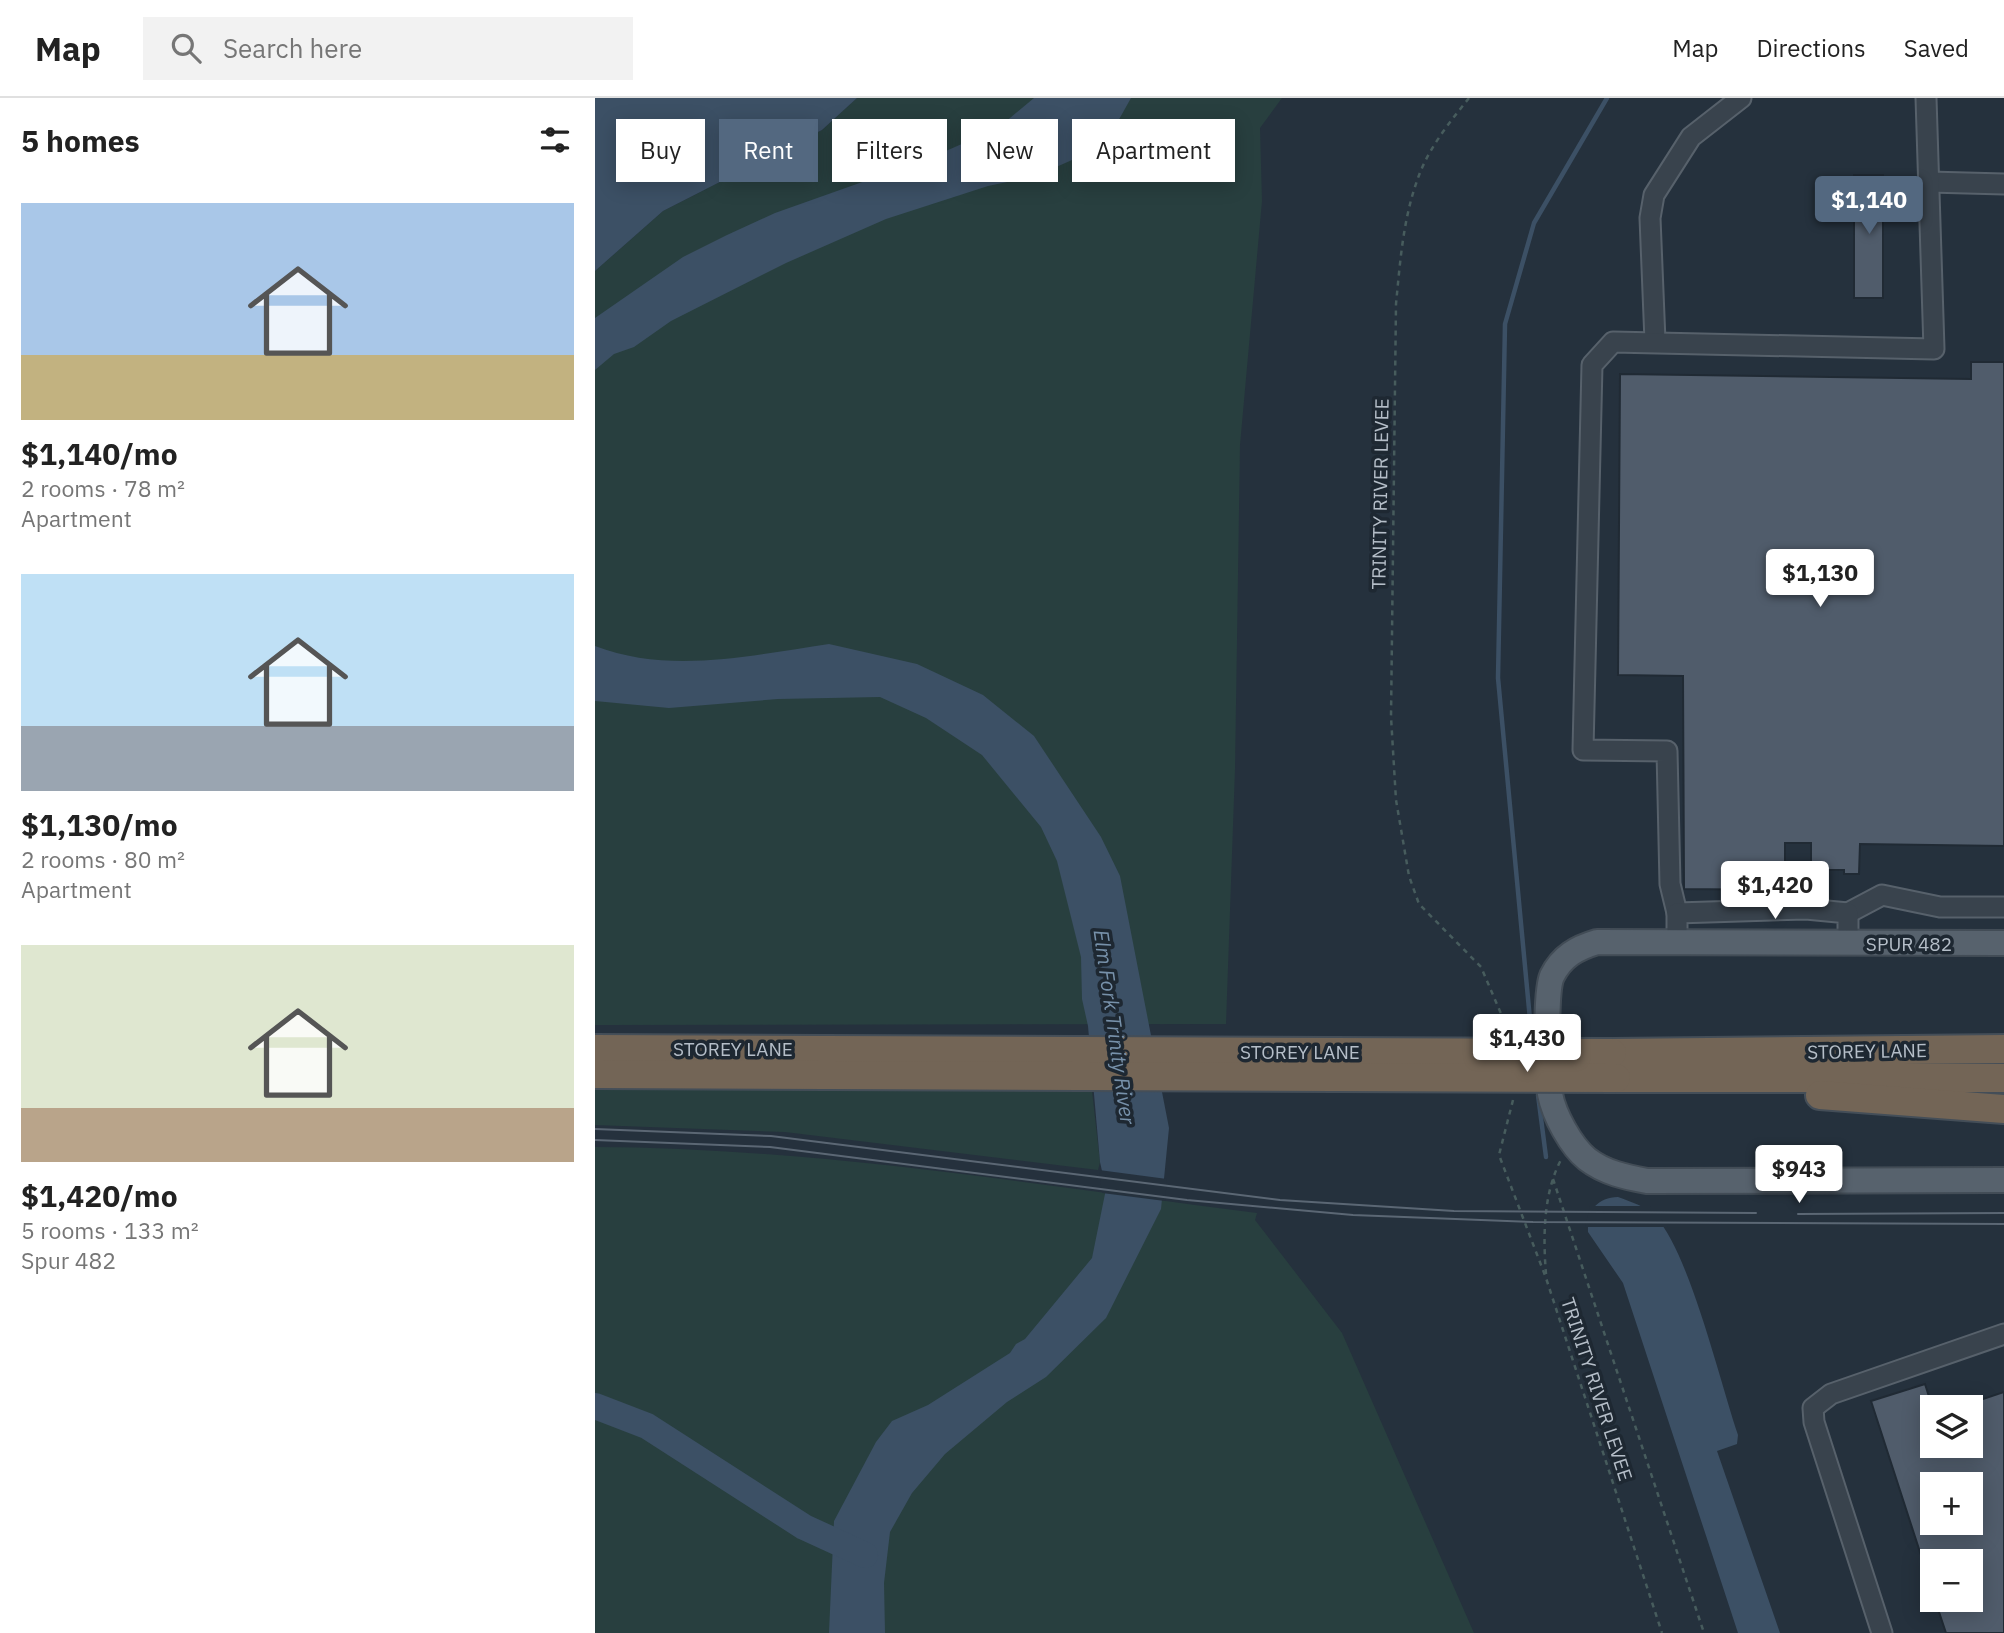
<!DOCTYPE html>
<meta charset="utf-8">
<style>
body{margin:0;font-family:"IBM Plex Sans",sans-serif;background:#f2f2f2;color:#222;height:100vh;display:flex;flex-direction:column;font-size:26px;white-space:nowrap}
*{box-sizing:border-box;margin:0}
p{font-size:23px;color:#767676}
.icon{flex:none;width:38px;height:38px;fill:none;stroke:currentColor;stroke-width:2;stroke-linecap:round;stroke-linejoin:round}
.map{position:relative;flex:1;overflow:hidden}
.details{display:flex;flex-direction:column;background:#fff;width:595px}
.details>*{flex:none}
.banner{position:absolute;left:21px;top:21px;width:665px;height:63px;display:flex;gap:14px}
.buttons{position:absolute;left:1325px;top:1297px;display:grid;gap:14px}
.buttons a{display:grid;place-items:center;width:63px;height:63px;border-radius:0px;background:#fff;box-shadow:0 4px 18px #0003;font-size:35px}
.price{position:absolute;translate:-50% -60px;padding:0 16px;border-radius:7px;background:#fff;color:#222;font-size:23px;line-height:46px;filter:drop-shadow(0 2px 4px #0008)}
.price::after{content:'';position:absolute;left:50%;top:42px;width:21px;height:16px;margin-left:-10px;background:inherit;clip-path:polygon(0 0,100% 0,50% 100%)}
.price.current{background:#536880;color:#fff}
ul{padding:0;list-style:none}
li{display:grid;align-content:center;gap:14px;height:371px;padding:0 21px}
li span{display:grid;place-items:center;height:217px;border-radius:0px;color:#555}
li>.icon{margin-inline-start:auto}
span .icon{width:126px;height:126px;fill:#fffc;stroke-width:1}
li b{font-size:30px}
h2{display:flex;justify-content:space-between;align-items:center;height:84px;padding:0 21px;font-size:30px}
.tag{padding:0 24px;border-radius:0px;background:#fff;box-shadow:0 4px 18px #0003;font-size:24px;line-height:63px}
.tag.current{background:#536880;color:#fff}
header{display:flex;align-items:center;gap:42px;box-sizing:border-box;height:98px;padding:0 35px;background:#fff;border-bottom:2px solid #e0e0e0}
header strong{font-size:33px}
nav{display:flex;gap:38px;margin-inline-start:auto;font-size:24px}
.search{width:490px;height:63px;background:#f2f2f2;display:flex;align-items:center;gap:18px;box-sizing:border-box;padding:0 24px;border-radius:0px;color:#767676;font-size:26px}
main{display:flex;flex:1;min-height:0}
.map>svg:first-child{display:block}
</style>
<header>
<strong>Map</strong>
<div class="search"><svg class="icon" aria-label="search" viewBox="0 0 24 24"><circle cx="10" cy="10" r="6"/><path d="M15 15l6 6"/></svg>Search here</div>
<nav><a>Map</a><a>Directions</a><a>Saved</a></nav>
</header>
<main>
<section class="details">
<h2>5 homes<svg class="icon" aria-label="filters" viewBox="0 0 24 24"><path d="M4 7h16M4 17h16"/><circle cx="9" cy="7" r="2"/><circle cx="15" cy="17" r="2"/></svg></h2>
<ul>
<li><span style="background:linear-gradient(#a9c7e8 70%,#c2b280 0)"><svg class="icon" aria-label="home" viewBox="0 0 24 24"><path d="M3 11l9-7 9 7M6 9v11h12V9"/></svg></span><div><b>$1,140/mo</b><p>2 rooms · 78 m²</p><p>Apartment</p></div></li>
<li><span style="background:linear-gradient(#bfe0f5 70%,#9aa5b1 0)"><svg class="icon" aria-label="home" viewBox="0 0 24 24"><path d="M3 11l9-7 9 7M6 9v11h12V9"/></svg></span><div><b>$1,130/mo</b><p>2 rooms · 80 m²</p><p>Apartment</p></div></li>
<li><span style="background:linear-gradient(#dfe7d0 75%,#b9a48a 0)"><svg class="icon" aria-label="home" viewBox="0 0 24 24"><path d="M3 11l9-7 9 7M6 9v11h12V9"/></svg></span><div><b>$1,420/mo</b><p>5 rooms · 133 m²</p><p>Spur 482</p></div></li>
</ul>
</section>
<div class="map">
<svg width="1409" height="1535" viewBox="0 0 1409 1535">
<rect width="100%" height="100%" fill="#25313d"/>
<g fill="#283f3f">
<path d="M262,0H687L665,30L667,103L645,347L640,671L631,926L0,927V173L68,113L227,32Z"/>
<path d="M0,991L497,993L505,1064L503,1072L190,1034L0,1027Z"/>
<path d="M0,1049C222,1050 442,1087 662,1115L660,1122L747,1235L879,1535H0Z"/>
</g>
<g fill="#3c5065">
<path d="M0,0H262L227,32L68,113L0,173Z"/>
<path d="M439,0H536L522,25L477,62L441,78L393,88L291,121L191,165L76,223L39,249L19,256L0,272V220L88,159L132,137L180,115L335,60L403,30Z"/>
<path d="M234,546L322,566L388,597L439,638L506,739L525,778L574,1030L566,1111L511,1220L451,1279L412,1304L350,1356L317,1395L295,1434L289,1485L290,1535H234L239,1423L281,1344L297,1323L333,1307L415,1255L421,1246L430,1241L497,1160L511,1091L505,1064L493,928L487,901L486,859L462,763L446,729L387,657L331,620L285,599L183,601L74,610L0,603V548C75,577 158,557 234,546Z"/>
<path d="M1023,1099C1036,1104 1051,1108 1061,1119C1095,1157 1125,1284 1143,1337L1142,1346L1122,1353L1185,1535H1143L1028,1185L993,1134C992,1112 1002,1100 1023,1099Z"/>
</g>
<g fill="#25313d">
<path d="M504,1072L572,1081L570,1103L507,1095Z"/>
<path d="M995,1108H1055L1073,1129H990Z"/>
</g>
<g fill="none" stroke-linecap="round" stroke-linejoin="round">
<g stroke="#3c5065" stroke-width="4.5">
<path d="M937,943L903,580L910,226L939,125L1012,0"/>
<path d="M943,997L951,1059"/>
</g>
<path stroke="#3c5065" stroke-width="26" d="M0,1308L52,1328L209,1429L270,1457"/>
</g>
<g fill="#505c6b" stroke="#202a34" stroke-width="2" fill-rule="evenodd">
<rect x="1259" y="77" width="29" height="123"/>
<path d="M1376,264H1409V748L1265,746L1264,776H1249V772H1216V745H1190V792L1089,791L1088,578L1023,577L1025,276L1376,281Z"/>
<path d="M1330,1286L1337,1308V1348H1376V1305L1409,1294V1535H1351L1340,1502H1376V1463H1337L1335,1485L1276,1303ZM1337,1386H1376V1424H1337Z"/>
</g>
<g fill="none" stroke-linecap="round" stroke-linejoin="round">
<defs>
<g id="minor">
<path d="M1334,84L1409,86"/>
<path d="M1060,243L1055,120L1059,97L1096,39L1146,0"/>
<path d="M1082,815L1075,786L1072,653L988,652L997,267L1018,244L1339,251L1331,0"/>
<path d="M1253,815L1287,797L1345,809H1409"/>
<path d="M1082,846V815L1211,811L1253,815V846"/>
<path d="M1287,1535L1219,1324L1218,1310L1236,1296L1409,1236"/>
</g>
<path id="major" d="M1409,845L1002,844C982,850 967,858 957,878C950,894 952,977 955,996C959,1017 976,1048 992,1061C1010,1075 1031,1079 1052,1083L1409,1082"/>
<g id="highway">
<path d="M1017,955L1409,951"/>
<path d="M1021,980H1409"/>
<path d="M1225,997L1409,1011"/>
</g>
</defs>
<use href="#minor" stroke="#57616b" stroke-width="23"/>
<use href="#major" stroke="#424c56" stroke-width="28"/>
<use href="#highway" stroke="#444e58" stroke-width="32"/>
<g stroke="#475c5d" stroke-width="2.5" stroke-dasharray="5 5" stroke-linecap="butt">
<path d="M874,0C854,25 832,52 822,83C808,122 805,165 801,206L796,619L801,702L814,778L824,806L886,869L913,932"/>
<path d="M918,1002L904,1057L951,1180L1067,1535"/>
<path d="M958,1081L1109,1535"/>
<path d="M951,1176C948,1139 948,1094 967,1060"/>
</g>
<use href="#minor" stroke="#39434d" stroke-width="19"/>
<use href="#major" stroke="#57626d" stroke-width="24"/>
<use href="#highway" stroke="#736556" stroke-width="28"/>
<g stroke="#5b6774" stroke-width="2">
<path d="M0,1031L176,1038L685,1102L859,1113L1161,1115"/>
<path d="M0,1042L175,1049L592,1102L758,1117L938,1124L1409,1126"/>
<path d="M1203,1116L1409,1115"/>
</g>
<defs>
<g id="highway-bridge">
<path d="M0,951L1017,955"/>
<path d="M0,976L1021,980"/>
</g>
</defs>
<use href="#highway-bridge" stroke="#444e58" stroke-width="32" stroke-linecap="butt"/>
<use href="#highway-bridge" stroke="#736556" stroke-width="28"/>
</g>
<g text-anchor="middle" stroke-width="7" stroke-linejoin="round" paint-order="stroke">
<g font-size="19" fill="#b5bec8" stroke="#1e2832">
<text transform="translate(785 396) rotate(-89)" y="7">TRINITY RIVER LEVEE</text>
<text x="1314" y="853">SPUR 482</text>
<text x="138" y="958">STOREY LANE</text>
<text transform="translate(1272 953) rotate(-1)" y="7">STOREY LANE</text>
<text x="705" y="961">STOREY LANE</text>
<text transform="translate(1002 1291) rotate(72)" y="7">TRINITY RIVER LEVEE</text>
</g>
<g font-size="21" font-style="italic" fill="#7791aa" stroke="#1e2832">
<text transform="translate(519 929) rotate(82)" y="7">Elm Fork Trinity River</text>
</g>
</g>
</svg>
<div class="buttons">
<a><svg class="icon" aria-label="layers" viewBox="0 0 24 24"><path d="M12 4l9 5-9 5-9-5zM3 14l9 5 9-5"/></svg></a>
<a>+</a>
<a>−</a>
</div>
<b class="price current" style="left:1274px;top:138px">$1,140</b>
<b class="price" style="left:1225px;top:511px">$1,130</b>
<b class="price" style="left:1180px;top:823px">$1,420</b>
<b class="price" style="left:932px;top:976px">$1,430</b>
<b class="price" style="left:1204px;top:1107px">$943</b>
<div class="banner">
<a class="tag">Buy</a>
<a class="tag current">Rent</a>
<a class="tag">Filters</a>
<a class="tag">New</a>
<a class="tag">Apartment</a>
</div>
</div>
</main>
